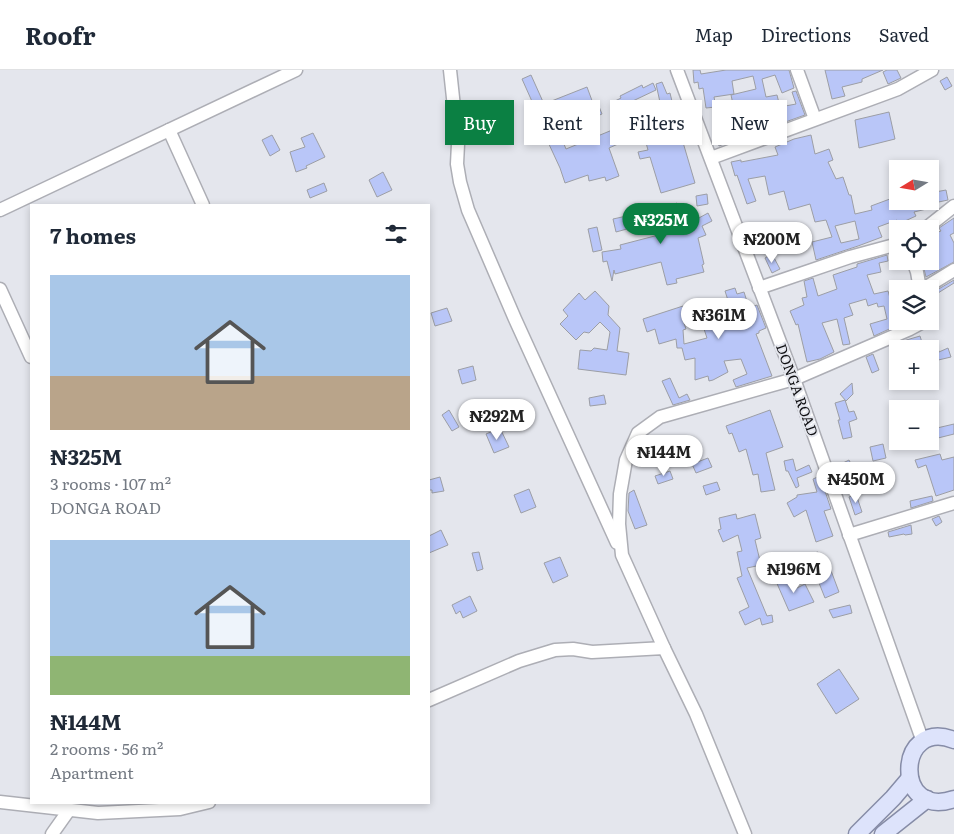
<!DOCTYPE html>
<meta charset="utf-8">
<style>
body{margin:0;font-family:Literata,serif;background:#f2f2f3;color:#1f2937;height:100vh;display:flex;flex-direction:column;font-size:19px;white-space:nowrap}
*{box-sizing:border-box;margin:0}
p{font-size:16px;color:#747a83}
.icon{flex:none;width:28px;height:28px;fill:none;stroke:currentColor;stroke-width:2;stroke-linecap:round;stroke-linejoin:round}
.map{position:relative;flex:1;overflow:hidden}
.side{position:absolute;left:30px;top:134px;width:400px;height:600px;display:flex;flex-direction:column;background:#fff;border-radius:0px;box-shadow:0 2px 8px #0003}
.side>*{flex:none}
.banner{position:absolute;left:445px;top:30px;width:434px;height:45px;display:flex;gap:10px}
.needle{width:32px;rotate:259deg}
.controls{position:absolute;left:889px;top:90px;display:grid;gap:10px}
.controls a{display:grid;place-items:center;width:50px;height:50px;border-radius:0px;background:#fff;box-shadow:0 2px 8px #0003;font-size:25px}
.price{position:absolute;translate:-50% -42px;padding:0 11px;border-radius:18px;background:#fff;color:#222;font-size:16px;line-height:32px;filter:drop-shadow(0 1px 2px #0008)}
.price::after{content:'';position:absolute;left:50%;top:30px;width:15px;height:11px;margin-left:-8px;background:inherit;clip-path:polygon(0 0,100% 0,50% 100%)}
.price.active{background:#0b8043;color:#fff}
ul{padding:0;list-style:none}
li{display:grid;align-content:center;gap:10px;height:265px;padding:0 20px}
li span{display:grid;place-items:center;height:155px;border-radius:0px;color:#555}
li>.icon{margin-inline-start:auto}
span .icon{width:90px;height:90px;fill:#fffc;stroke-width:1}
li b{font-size:21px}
h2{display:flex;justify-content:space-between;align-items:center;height:60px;padding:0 20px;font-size:21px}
.pill{padding:0 18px;border-radius:0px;background:#fff;box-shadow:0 2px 8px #0003;font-size:18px;line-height:45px}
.pill.active{background:#0b8043;color:#fff}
header{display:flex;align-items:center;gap:30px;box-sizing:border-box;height:70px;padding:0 25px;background:#fff;border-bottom:1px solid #e0e1e3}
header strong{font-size:24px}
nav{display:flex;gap:28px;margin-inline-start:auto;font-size:18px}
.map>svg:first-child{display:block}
</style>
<header>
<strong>Roofr</strong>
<nav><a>Map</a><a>Directions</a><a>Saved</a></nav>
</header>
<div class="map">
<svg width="954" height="764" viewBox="0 0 954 764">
<rect width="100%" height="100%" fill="#e4e6ed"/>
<g fill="#b9c6f8" stroke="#9c9ea5" fill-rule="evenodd">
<path d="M693,0H700L701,4L726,0H789L794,18L782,23L775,5L762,9L766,27L777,25L780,37L796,34L792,22L796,21L805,45L774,56L768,34L753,37L758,55L764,54L765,59L719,76L715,63L738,57L731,25L756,19L753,6L732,11L734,24L714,27L716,37L706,38L703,18L699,19L698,12L694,13Z"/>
<path d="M825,0H883L862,9V12L842,17L845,26L832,29Z"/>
<path d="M887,0H897L901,8L888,14L883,2Z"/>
<path d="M531,5L544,34L587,17L594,36L598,34L602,44L559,62L566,79L622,56L627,70L609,78L619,106L606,111L605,107L589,111L588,105L565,113L560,98L541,57L543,56L522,9Z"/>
<path d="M947,7L952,16L945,20L940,11Z"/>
<path d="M662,12L667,24L670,23L677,52L695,113L661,123L650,87L640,89L638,82L648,80L643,62L665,55L656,14Z"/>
<path d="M653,13L656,20L618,38L615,31L621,28L620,26L642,15L643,18Z"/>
<path d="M889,42L895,69L859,78L855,50Z"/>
<path d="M313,63L325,87L306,96L307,98L296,102L290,82L305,77L301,68Z"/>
<path d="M272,65L280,80L270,86L262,70Z"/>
<path d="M811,65L815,84L829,79L833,90L828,92L836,109L843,107L849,125H851L855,144L872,140L871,136L898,126V131H906L907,136L930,131V123L946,120L948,130L934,133L935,137L914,142L916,146L905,151L906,154L898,156L897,150L878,157L882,167L858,176L816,190L812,172L832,167L826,150L815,152L810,134L789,140L784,121L769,125L765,106L748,109L756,131L747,134L737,105L735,106L731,92L741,90V92L778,85L775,77L794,69ZM855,151L859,169L841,173L835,156Z"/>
<path d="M383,102L392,120L377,127L369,110Z"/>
<path d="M324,113L327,121L310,128L307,120Z"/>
<path d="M707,124L708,134L697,136L696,126Z"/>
<path d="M677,133L686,155L708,143L712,151L702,156L706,165L698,168L704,194L702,195L704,202L676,209L677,213L667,215L661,192L615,204L614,200L612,211L607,191L603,192L602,182L621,179L620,175L674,161L672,150L646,155L645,154L616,162L613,149L654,140L655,142Z"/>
<path d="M954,148V163L950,165L954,173V192L926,207L922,191H930L933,189L930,180V165L941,161L939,158Z"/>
<path d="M597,157L602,180L593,182L588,159Z"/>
<path d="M772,184L780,199L772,203L765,188Z"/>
<path d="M887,185L888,191L879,193L881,202L867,205L874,224L888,221L898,255L874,266L870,254L887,249L884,236L878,237L877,233L868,236L866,229L849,234L853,245L844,248L850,274L843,275L837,249L822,253L834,282L820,289L807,292L798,254L796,255L790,241L804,235L802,228L807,227L804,211L813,208L818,226L837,219L833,205L857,197V194Z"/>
<path d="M954,210V213L930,228V224Z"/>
<path d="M735,218L737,224L744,222L749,238L757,235L766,258L759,261V263L756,264L772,306L736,317L733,310L747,304L741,289L724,291L728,302L713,310L709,311L708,306L695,310V288L685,290L682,278H677L676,269L659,274L655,259L647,262L643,249L683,236L687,249L683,250L686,259L683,260L684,274L707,268L702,253L732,243L725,221Z"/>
<path d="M595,221L609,236L608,245L620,258L617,281L629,283L626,305L578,299L580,280L591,281L594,278L607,280L610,262L600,252L589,263L584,262L576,270L560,254L568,246L563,240L579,223L585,230Z"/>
<path d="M447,238L452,251L435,256L431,243Z"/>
<path d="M920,266L924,279H905L903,271Z"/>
<path d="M938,278L939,282L948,278L951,287L930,292V280Z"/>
<path d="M873,284L879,300L872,303L866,287Z"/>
<path d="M473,296L476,310L462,314L458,300Z"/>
<path d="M670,308L679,328L687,324L690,330L673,335L662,311Z"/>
<path d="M852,313L853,324L846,331L840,324Z"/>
<path d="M604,325L606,334L590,336L589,328Z"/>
<path d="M845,330L849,342L854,341L857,349L849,352L852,367L843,369L838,350H840L835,333Z"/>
<path d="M449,340L459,357L452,361L442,345Z"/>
<path d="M770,340L783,377L766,383L775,420L761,422L758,404L753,405L746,379L739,382L732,363L729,364L726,356Z"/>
<path d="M954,354V364L930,370V362L937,360V358Z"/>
<path d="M500,358L509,377L494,383L486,364Z"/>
<path d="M883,374L886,388L873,391L870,377Z"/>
<path d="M940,384L942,390L954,387V420L936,426L926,395L918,398L915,390Z"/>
<path d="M708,388L712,397L696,403L692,394Z"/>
<path d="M793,389L796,401L809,395L812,402L797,408L799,416L796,418L788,401H786L784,391Z"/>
<path d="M849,390L853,398L846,401L843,393Z"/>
<path d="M670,401L673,409L658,414L655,406Z"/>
<path d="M820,406L831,439L824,441L833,466L816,472L806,440L794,447L787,433L797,427V425L817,422L813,409Z"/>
<path d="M440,407L444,421L432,423V420H429V410Z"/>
<path d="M717,412L720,420L706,425L703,416Z"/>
<path d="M529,419L536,437L521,443L514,425Z"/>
<path d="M634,420L647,455L635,459L628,441L629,423Z"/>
<path d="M856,424L862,442L855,445L849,427Z"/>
<path d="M932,426L933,431L911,438L910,431Z"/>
<path d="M736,444L737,449L755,444L761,468L755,470L761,495L747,498L767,546L772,545L773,552L762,555L760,548L745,555L739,542L749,537L737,508L742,506L737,482L742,481L738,465L723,472L718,460L721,459L719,448Z"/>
<path d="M939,446L942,452L936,456L932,449Z"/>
<path d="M911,455L912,464L905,465L904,464L889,467L888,462Z"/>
<path d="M441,460L448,475L429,483V466Z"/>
<path d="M479,482L483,499L477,501L472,483Z"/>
<path d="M818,482L822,501L830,498L839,522L825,528L811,493L795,497L793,488Z"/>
<path d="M560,487L568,506L553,513L544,493Z"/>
<path d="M786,504L793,520L805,514L814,532L789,541L775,509Z"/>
<path d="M470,526L477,541L463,548L460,541L456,544L452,535Z"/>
<path d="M850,535L852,543L833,548L829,540Z"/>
<path d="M839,599L859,629L836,644L817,614Z"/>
</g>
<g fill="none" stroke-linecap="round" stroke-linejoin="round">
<defs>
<g id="minor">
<path d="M450,0L458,74L457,94L460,112L468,140L515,249L617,473"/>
<path d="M677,0L794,309L923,672"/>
<path d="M797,0L815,49"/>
<path d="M169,60L203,135"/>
<path d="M711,88L898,19L932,0"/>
<path d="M0,140L296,0"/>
<path d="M925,159L954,136"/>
<path d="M913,191L917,202L920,219"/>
<path d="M759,218L850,187L898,174"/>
<path d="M0,219L31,287"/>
<path d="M923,219L954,200"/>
<path d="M849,465L954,433"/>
<path d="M664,578L622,485L619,454L620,424L626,390L638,363L660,347L794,309L910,259L925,251"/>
<path d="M429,630L519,591L555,580L573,579L592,582L664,578L696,644L745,764"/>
<path d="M0,732L98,743L180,739L209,732"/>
<path d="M52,764L69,740"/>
</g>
<g id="major">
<path d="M954,670C896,647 893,750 954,729"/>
<path d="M857,764L893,728L910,708"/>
<path d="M883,764L927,729"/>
</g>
</defs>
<use href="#minor" stroke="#adaeb5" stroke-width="15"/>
<use href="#major" stroke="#868ca7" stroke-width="19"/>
<use href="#minor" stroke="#fff" stroke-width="12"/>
<use href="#major" stroke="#dde3fb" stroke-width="16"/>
</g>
<g text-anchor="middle" stroke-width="4" stroke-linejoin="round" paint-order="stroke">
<g font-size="14" fill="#0e0e11" stroke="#e4e6ed">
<text transform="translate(797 320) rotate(70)" y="5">DONGA ROAD</text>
</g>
</g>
</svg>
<div class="controls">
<a><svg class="needle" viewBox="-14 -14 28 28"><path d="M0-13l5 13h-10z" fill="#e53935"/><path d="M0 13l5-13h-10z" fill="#747a83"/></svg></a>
<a><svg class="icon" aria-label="locate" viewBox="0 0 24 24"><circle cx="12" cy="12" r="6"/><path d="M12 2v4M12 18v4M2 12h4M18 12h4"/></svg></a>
<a><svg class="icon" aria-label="layers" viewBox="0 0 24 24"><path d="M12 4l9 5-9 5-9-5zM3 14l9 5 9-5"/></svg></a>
<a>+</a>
<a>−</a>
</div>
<b class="price active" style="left:661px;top:175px">₦325M</b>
<b class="price" style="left:772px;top:194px">₦200M</b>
<b class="price" style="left:719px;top:270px">₦361M</b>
<b class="price" style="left:497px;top:371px">₦292M</b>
<b class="price" style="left:664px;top:407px">₦144M</b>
<b class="price" style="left:856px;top:434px">₦450M</b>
<b class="price" style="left:794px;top:524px">₦196M</b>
<div class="banner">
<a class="pill active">Buy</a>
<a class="pill">Rent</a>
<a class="pill">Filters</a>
<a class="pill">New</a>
</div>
<section class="side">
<h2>7 homes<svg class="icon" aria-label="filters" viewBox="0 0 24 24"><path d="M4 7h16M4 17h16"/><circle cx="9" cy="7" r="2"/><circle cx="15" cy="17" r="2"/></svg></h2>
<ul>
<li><span style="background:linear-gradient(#a9c7e8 65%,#b9a48a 0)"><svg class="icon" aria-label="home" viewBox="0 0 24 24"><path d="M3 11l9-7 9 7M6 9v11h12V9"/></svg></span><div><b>₦325M</b><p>3 rooms · 107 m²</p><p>DONGA ROAD</p></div></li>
<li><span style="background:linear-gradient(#a9c7e8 75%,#8fb573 0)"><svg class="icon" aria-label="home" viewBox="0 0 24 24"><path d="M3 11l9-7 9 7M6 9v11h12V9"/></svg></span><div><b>₦144M</b><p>2 rooms · 56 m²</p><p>Apartment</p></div></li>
</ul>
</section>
</div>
